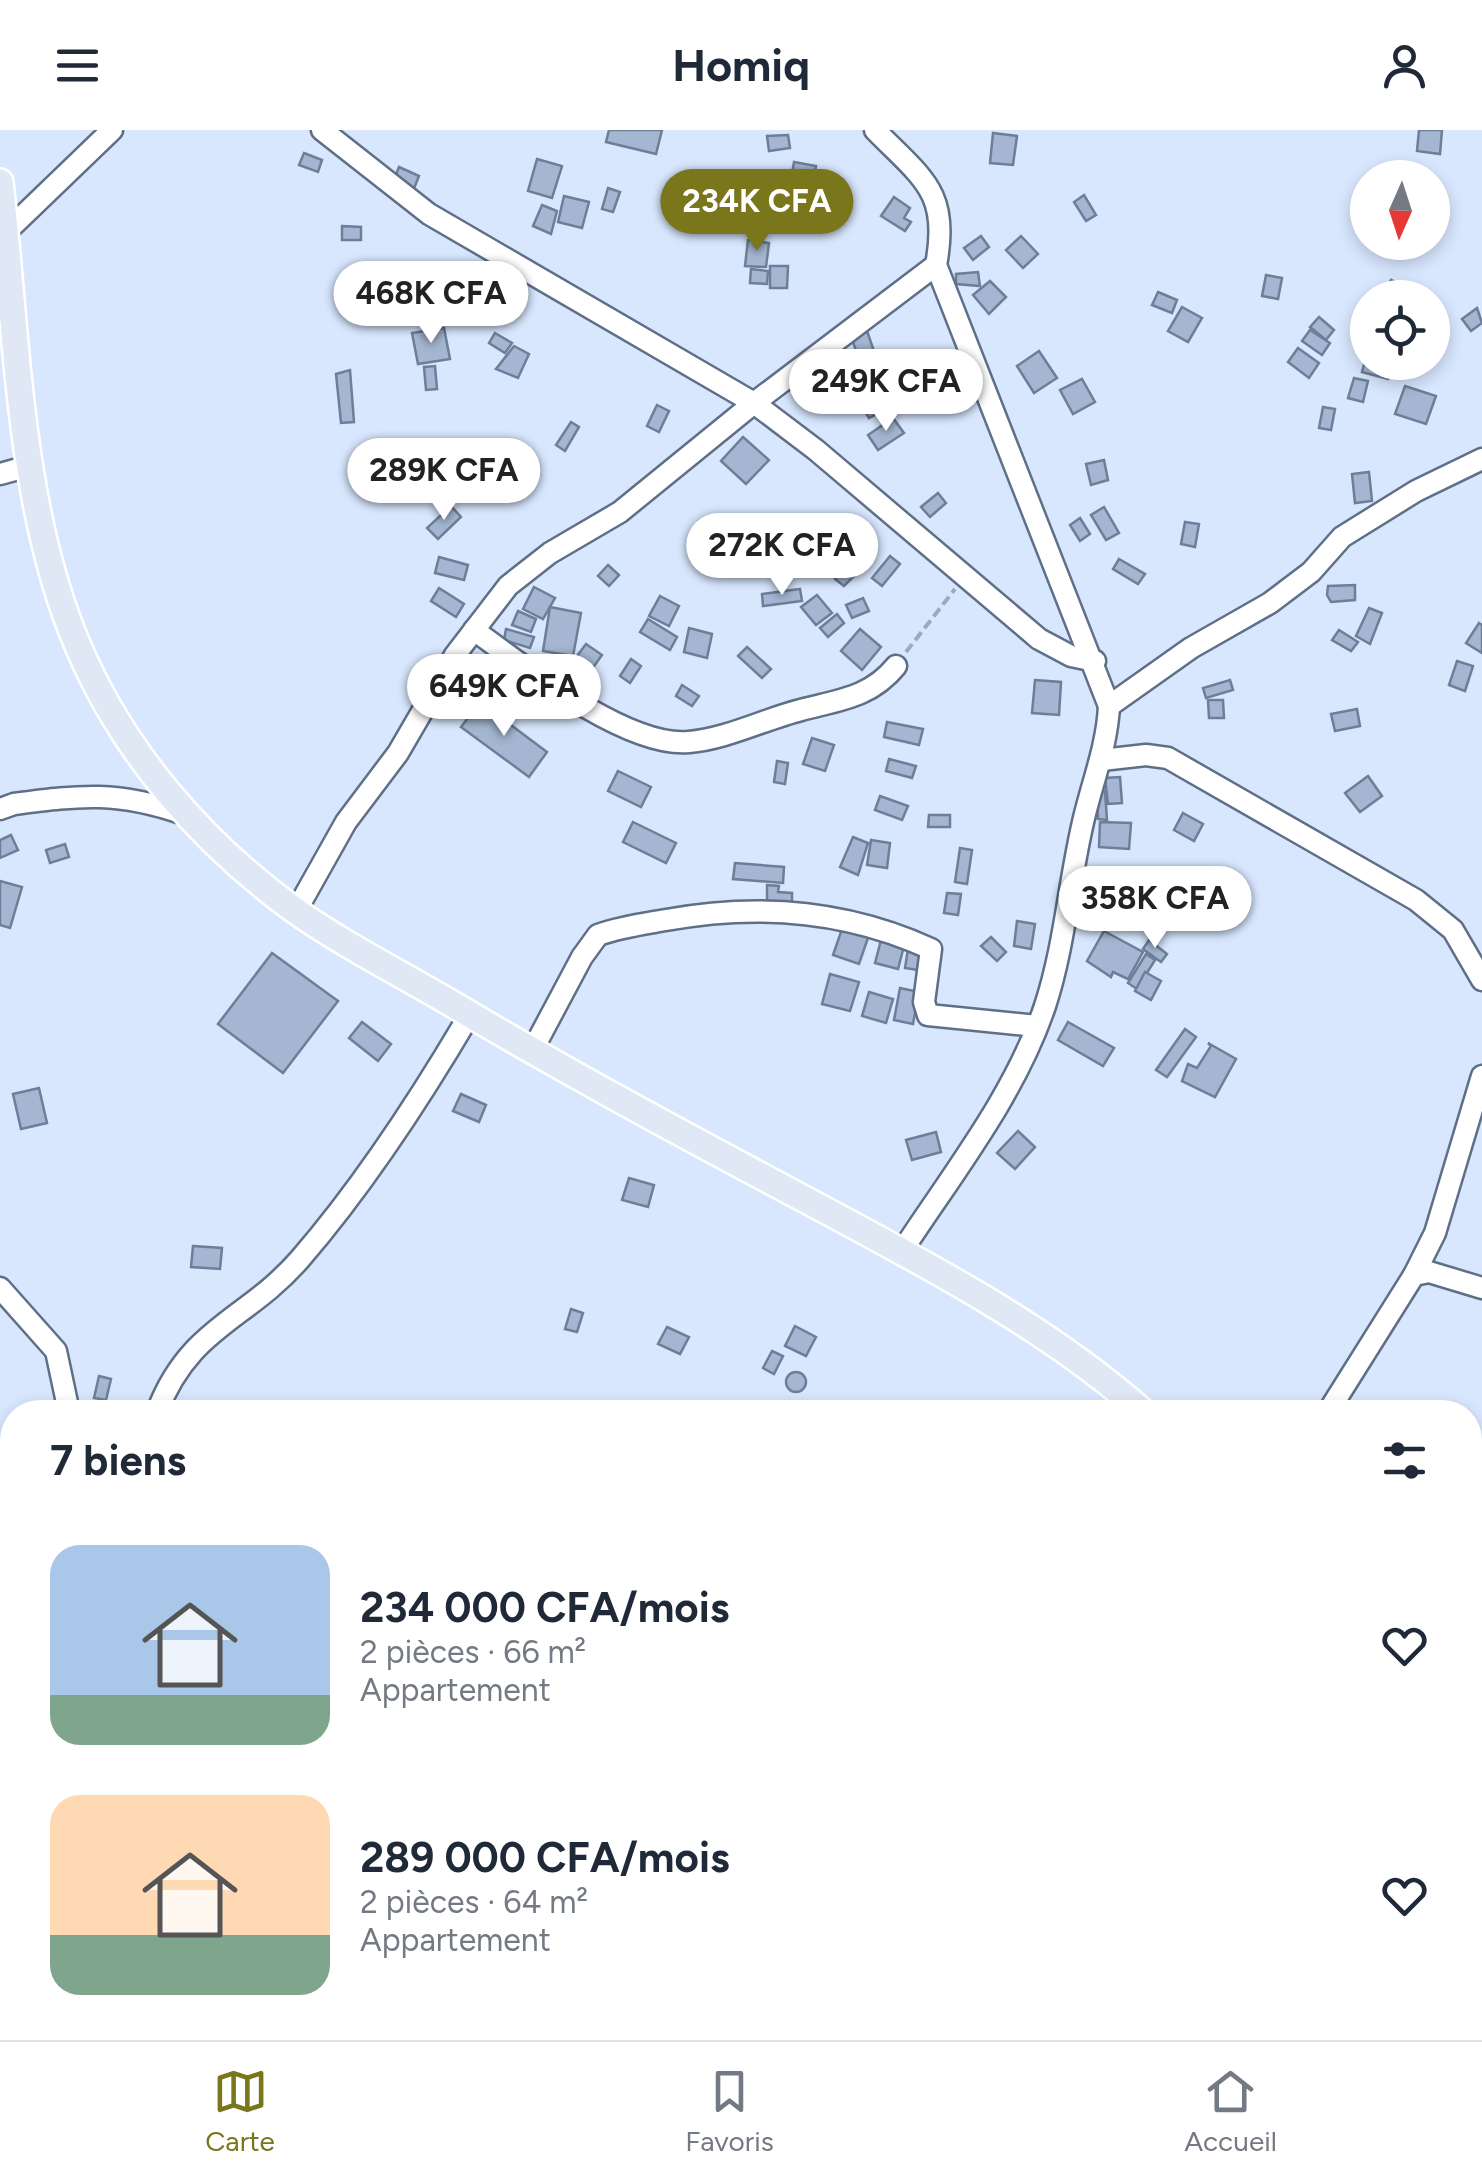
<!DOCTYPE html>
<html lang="fr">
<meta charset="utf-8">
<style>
body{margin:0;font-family:Figtree,sans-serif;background:#f2f2f3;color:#1f2937;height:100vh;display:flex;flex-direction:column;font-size:38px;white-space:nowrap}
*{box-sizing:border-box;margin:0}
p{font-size:32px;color:#747a83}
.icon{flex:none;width:55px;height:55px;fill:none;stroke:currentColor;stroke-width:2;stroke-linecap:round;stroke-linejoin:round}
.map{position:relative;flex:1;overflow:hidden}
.details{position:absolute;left:0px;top:1270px;width:1482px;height:640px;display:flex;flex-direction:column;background:#fff;border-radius:40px 40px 0 0;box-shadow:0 5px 15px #0003}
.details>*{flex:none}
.needle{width:65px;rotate:183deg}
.buttons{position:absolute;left:1350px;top:30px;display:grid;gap:20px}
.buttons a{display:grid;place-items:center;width:100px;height:100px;border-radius:50%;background:#fff;box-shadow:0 5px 15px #0003;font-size:50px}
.price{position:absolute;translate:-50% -85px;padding:0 22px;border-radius:35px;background:#fff;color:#222;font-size:32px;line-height:65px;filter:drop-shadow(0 2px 5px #0008)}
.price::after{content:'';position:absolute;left:50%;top:60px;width:30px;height:22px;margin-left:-15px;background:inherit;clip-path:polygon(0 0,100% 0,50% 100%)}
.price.active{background:#79761c;color:#fff}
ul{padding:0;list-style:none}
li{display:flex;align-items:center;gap:30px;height:250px;padding:0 50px}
li span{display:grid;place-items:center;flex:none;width:280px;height:200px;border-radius:30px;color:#555}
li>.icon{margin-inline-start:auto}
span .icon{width:120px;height:120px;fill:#fffc;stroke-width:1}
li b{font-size:42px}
h2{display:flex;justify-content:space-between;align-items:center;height:120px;padding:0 50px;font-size:42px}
header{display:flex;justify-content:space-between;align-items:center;height:130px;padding:0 50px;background:#fff;font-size:45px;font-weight:700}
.tab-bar{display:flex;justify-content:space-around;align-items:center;height:140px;border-top:2px solid #e0e1e3;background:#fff;font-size:28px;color:#747a83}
.tab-bar a{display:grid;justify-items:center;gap:5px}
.tab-bar .active{color:#79761c}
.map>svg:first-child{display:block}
</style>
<header><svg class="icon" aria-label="menu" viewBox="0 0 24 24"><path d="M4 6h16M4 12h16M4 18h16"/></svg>Homiq<svg class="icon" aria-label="person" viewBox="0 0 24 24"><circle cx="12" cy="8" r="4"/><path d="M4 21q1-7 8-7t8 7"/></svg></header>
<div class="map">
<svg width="1482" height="1910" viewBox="0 0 1482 1910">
<rect width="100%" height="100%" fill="#d8e7fe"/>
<g fill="#a4b6d1" stroke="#6d7f98" stroke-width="2.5">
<path d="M609,0H662L656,24L606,12Z"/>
<path d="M1419,0H1442L1440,24L1417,21Z"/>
<path d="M993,3L1017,6L1013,35L990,33Z"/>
<path d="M788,5L790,18L769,21L767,6Z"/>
<path d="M304,23L322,30L318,42L299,35Z"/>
<path d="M537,29L562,36L552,68L528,61Z"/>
<path d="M794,32L816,36L812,59L790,55Z"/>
<path d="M399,37L419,46L413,61L393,52Z"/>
<path d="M608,58L620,62L613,82L602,79Z"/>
<path d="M1084,65L1096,85L1086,91L1074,72Z"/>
<path d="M564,66L589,72L582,98L558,92Z"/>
<path d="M894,67L910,78L904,88L911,92L905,101L881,86Z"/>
<path d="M542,75L557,81L551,104L533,96Z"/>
<path d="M342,96L361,97V110H342Z"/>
<path d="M981,106L989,117L973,130L964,118Z"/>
<path d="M1021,106L1038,124L1023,138L1006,120Z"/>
<path d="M748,110L769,113L766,137L745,136Z"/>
<path d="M770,136H788L787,158H770Z"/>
<path d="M751,139L768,141L767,154L750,153Z"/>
<path d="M978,142L980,156L956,154V144Z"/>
<path d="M1266,145L1282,148L1278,169L1262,166Z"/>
<path d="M1391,150L1412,160L1408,168L1385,163Z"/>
<path d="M990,151L1006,167L989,184L973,165Z"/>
<path d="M1158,162L1177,170L1172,183L1152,175Z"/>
<path d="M1182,177L1202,188L1188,212L1168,201Z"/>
<path d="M1477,178L1482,193L1471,201L1462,189Z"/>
<path d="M1319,187L1334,200L1326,210L1310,197Z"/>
<path d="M444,198L450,229L418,234L412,203Z"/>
<path d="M1310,200L1330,213L1322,225L1302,211Z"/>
<path d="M867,201L875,224L859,230L851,206Z"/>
<path d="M495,203L512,213L505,223L489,213Z"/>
<path d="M514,216L529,224L518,248L496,239Z"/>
<path d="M1298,218L1319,233L1309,248L1288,232Z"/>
<path d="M1039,221L1057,248L1034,263L1017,236Z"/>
<path d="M1366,227L1368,232L1392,234L1388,249L1362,242Z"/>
<path d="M435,236L437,259L426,260L424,237Z"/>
<path d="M350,240L354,292L341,293L336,244Z"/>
<path d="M1354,248L1368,251L1363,272L1348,268Z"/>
<path d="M1082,249L1095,272L1073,284L1060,260Z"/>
<path d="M1405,256L1436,266L1426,294L1395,284Z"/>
<path d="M880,268L886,279L869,288L863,278Z"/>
<path d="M657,275L669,281L659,302L647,296Z"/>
<path d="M1323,277L1335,279L1331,300L1319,298Z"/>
<path d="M893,288L904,303L878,320L868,305Z"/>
<path d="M571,292L579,297L565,321L556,315Z"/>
<path d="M743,307L769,330L746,354L721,331Z"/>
<path d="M402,329L419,342L407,358L389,344Z"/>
<path d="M1104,330L1108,350L1091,355L1086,334Z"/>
<path d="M1369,342L1372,371L1355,373L1352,344Z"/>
<path d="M938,363L946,373L930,387L921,377Z"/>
<path d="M451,376L461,387L438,409L427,398Z"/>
<path d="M1104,377L1119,403L1106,410L1091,385Z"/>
<path d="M1080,388L1090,404L1080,411L1070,395Z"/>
<path d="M1185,392L1199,394L1195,417L1181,414Z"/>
<path d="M713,394L727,396L723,422L709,420Z"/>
<path d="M890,426L900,434L882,456L872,448Z"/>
<path d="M439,427L468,435L464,450L435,443Z"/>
<path d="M1119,429L1145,444L1138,454L1113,439Z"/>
<path d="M848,433L855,445L844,456L835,449Z"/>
<path d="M608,435L619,445L609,456L598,446Z"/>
<path d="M1355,455V470L1331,472L1327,465L1328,456Z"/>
<path d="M534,457L555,468L543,489L523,479Z"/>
<path d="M439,458L464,474L456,487L431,471Z"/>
<path d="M800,459L802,471L763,476L762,464Z"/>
<path d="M817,465L832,483L816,495L801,477Z"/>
<path d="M660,466L679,476L669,496L649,486Z"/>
<path d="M863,468L869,481L852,488L846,475Z"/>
<path d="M550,477L581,483L573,526L543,521Z"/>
<path d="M1369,478L1382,483L1370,514L1356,506Z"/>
<path d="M518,481L536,489L531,502L512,495Z"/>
<path d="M837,484L844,493L828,507L820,498Z"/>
<path d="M648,489L677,507L670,520L640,502Z"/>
<path d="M1479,493L1482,495V523L1466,513Z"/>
<path d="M689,498L712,504L707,528L684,522Z"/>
<path d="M506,499L534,507L530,518L504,510Z"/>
<path d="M860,499L881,517L862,540L841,521Z"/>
<path d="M1339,500L1358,512L1351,521L1332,510Z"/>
<path d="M586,514L602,525L587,546L571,534Z"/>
<path d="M747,517L771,539L762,548L738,526Z"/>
<path d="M631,529L641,536L630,553L620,546Z"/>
<path d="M1457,531L1473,536L1465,561L1449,555Z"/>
<path d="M570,537L591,553L579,571L557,555Z"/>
<path d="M1035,550L1061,552L1059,585L1032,583Z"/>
<path d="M1230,550L1233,560L1206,568L1203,558Z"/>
<path d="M682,555L699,566L692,576L676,566Z"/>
<path d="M1208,570H1223L1224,588H1209Z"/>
<path d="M480,572L547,622L529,647L461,597Z"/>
<path d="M1357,579L1360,596L1335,601L1331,584Z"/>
<path d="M887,592L923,599L919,615L884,607Z"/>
<path d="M812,608L834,615L825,641L803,634Z"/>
<path d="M889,629L916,636L912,648L886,641Z"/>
<path d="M777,631L788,633L785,654L774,652Z"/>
<path d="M618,641L651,657L641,677L608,661Z"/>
<path d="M1368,646L1382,666L1360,682L1345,663Z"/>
<path d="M1120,647L1122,673L1108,674L1105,648Z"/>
<path d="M1097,660L1105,661L1107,690L1098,689Z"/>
<path d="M880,666L908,676L902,690L875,680Z"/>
<path d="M1183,683L1203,694L1194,711L1174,700Z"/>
<path d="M929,685H950V697H928Z"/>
<path d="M633,692L676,713L666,733L623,712Z"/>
<path d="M1100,692L1131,693L1129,719L1099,717Z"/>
<path d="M11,705L18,720L0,728V710Z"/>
<path d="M853,707L868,713L858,745L840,737Z"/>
<path d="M871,710L890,713L887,738L867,735Z"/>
<path d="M65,714L69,727L50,733L46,720Z"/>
<path d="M960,718L972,720L967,754L955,752Z"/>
<path d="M735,733L784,737L783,753L733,749Z"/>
<path d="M0,751L22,757L10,798L0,795Z"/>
<path d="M767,755L779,756L778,762L792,763V778L767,777Z"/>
<path d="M947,763L961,764L958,785L944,783Z"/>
<path d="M1017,791L1035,794L1031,819L1014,816Z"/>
<path d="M843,796L869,805L859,834L833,825Z"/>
<path d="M1104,801L1143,822L1128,849L1113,842L1111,847L1087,831Z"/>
<path d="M991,807L1006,822L997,831L981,816Z"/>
<path d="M881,810L904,816L898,839L875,833Z"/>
<path d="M1149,810L1167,824L1161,832L1143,819Z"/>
<path d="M908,819L921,822L918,840L905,838Z"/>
<path d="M272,823L338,871L283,943L218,894Z"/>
<path d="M1146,824L1155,830L1137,859L1128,853Z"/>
<path d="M1145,842L1161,851L1151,870L1135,861Z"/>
<path d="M830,844L859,852L850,881L822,874Z"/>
<path d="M900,858L919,862L913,894L894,890Z"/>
<path d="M869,862L893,869L886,893L862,886Z"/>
<path d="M362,892L391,914L378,931L349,908Z"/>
<path d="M1068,892L1114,918L1103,936L1058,910Z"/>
<path d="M1185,899L1196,907L1167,947L1156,940Z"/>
<path d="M1208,913L1236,929L1215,967L1182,951L1188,934L1197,938L1211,916Z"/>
<path d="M39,958L47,993L21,999L13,964Z"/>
<path d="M461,964L486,975L479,992L453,981Z"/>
<path d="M1018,1001L1035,1017L1015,1039L997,1023Z"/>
<path d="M936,1002L941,1022L912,1030L906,1010Z"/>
<path d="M629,1048L654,1055L648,1077L622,1070Z"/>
<path d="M193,1116L222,1118L220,1139L191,1137Z"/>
<path d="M571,1179L583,1183L577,1202L565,1199Z"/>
<path d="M795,1196L816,1207L806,1226L785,1216Z"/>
<path d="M667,1197L689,1207L680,1224L658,1214Z"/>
<path d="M772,1221L783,1226L774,1244L763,1238Z"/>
<circle cx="796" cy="1252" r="10"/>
<path d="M99,1246L111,1249L106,1270L94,1268Z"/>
<path d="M876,1898H901L898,1910H873Z"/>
<path d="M1071,1898H1097L1095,1910L1070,1907Z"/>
</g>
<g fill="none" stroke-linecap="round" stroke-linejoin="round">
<defs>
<g id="minor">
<path d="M322,0L429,84L754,273L816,320L1039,509L1071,526L1095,531"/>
<path d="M875,0C923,49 950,62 936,135L1109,576C1107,616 1093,650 1084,688C1069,750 1065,815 1045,876C1015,965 953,1043 902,1121"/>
<path d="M6,102L112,0"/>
<path d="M0,344L29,336"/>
<path d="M474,500C523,536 627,618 689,612C726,609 765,589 801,580C838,570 870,568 896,536"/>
<path d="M1109,576L1191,518L1270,473L1311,442L1342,407L1416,361L1482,329"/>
<path d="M1102,630L1146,625L1168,628L1416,770L1453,800L1482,850"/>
<path d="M0,679L14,674C82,665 118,661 184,684"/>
<path d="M296,781L346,692L398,623L455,525L508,456L550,423L620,382L754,273L936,135"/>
<path d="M532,921L582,827L598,805C620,797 643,794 666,790C758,773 846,780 931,819L924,872L928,885L1037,896"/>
<path d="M1414,1145L1435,1103L1482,946"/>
<path d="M0,1158L56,1221L69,1282"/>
<path d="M157,1282C189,1197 246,1191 300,1129C365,1054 420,969 470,884"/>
<path d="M1328,1282L1414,1145L1429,1142L1482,1158"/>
<path d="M0,1517L12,1518"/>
<path d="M1470,1548L1482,1557"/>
<path d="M0,1559L12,1543"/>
<path d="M0,1810L12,1888"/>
<path d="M14,1898L15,1910"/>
<path d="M351,1898L360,1910"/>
<path d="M996,1898L1008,1910"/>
<path d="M111,1910L120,1898"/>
</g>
<g id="major">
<path d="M0,52C17,201 18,377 78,516C123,622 201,712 293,779C342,814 398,842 449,872C566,942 686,1006 806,1070C920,1131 1046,1196 1143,1282"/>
<path d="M1424,1898L1428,1910"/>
</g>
</defs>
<use href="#minor" stroke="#5e6f87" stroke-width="25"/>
<use href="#major" stroke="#fff" stroke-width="30"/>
<path stroke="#9daabd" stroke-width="4" stroke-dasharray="10 5" stroke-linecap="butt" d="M906,522L955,459"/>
<use href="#minor" stroke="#fff" stroke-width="20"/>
<use href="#major" stroke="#dfe8f4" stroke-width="25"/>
</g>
</svg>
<div class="buttons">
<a><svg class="needle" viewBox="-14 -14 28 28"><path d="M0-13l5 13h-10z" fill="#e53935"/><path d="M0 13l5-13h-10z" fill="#747a83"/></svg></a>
<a><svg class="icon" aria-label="locate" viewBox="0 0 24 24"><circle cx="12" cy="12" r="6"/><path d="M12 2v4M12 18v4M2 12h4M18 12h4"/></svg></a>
</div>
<b class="price active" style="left:757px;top:124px">234K CFA</b>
<b class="price" style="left:431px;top:216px">468K CFA</b>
<b class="price" style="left:886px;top:304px">249K CFA</b>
<b class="price" style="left:444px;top:393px">289K CFA</b>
<b class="price" style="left:782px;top:468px">272K CFA</b>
<b class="price" style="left:504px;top:609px">649K CFA</b>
<b class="price" style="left:1155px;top:821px">358K CFA</b>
<section class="details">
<h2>7 biens<svg class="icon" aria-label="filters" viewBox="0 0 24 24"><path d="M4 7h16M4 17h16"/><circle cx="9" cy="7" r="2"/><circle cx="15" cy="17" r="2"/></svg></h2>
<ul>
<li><span style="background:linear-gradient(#a9c7e8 75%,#7fa58c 0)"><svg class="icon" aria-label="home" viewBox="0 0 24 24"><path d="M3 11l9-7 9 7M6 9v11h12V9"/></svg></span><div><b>234 000 CFA/mois</b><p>2 pièces · 66 m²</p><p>Appartement</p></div><svg class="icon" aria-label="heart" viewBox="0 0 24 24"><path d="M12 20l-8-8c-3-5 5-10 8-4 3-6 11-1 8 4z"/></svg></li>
<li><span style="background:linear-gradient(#ffd9b3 70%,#7fa58c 0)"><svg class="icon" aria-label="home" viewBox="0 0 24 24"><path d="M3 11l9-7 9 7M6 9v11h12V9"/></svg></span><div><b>289 000 CFA/mois</b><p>2 pièces · 64 m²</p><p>Appartement</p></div><svg class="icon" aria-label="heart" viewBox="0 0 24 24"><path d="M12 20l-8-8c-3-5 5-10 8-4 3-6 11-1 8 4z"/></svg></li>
</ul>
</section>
</div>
<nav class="tab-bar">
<a class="active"><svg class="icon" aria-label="map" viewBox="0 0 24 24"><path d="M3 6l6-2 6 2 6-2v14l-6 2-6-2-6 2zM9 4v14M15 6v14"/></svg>Carte</a>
<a><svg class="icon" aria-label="saved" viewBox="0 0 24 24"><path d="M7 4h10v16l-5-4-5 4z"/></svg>Favoris</a>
<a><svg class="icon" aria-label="home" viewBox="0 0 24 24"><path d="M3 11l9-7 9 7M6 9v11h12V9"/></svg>Accueil</a>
</nav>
